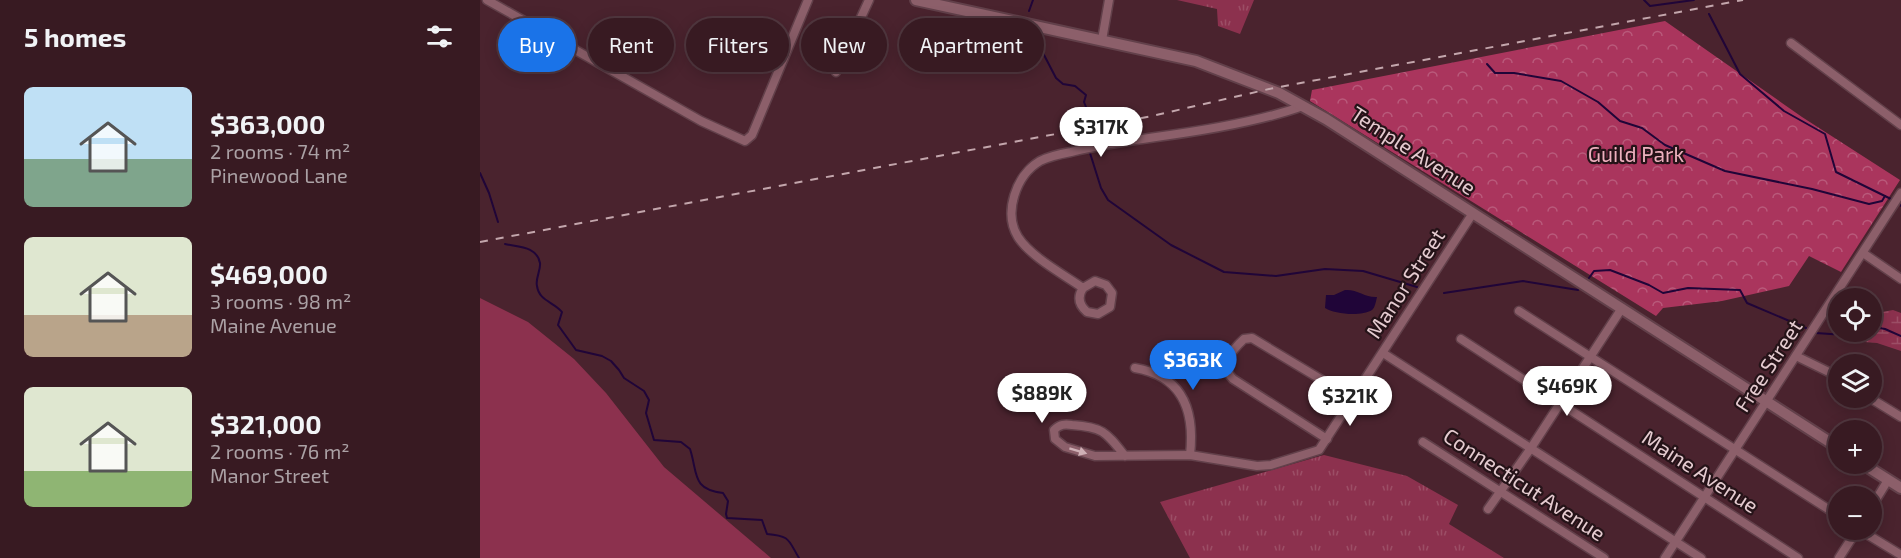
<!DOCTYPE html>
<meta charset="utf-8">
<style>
body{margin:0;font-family:"Exo 2",sans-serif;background:#43272f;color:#f1f3f6;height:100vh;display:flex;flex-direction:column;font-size:22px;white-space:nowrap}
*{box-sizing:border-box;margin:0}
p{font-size:20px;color:#aba1a5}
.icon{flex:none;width:33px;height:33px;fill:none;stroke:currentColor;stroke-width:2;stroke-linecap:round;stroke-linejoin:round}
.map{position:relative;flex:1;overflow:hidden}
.drawer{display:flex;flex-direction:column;background:#381a22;width:480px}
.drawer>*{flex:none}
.hud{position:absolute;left:18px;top:18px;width:570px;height:54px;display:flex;gap:12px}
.fabs{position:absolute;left:1348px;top:288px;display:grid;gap:12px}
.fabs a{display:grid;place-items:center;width:54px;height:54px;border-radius:50%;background:#381a22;box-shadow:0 3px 15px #0003,0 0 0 2px #523840;font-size:30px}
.price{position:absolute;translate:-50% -51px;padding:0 14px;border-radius:21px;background:#fff;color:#222;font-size:20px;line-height:39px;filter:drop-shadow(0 2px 3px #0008)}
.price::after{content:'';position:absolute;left:50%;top:36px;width:18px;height:14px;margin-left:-9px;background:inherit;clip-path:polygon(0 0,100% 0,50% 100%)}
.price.selected{background:#1a73e8;color:#fff}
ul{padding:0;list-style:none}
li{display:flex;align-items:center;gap:18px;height:150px;padding:0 24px}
li span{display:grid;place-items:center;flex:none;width:168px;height:120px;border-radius:9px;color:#555}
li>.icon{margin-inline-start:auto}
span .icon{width:72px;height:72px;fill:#fffc;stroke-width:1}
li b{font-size:26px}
h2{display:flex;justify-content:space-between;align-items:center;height:72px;padding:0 24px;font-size:26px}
.tag{padding:0 21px;border-radius:27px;background:#381a22;box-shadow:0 3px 15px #0003,0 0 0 2px #523840;font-size:21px;line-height:54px}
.tag.selected{background:#1a73e8;color:#fff}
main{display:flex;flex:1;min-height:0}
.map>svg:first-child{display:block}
</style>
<main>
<section class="drawer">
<h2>5 homes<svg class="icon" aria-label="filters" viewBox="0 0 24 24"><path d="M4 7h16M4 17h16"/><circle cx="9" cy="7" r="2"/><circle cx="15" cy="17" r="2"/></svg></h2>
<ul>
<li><span style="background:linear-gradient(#bfe0f5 60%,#7fa58c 0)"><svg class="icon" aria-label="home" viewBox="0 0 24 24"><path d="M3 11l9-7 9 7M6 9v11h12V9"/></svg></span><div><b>$363,000</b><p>2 rooms · 74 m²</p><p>Pinewood Lane</p></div></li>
<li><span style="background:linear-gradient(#dfe7d0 65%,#b9a48a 0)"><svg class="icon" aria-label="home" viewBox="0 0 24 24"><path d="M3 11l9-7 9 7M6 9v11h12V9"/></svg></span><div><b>$469,000</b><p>3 rooms · 98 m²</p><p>Maine Avenue</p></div></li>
<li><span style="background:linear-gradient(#dfe7d0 70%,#8fb573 0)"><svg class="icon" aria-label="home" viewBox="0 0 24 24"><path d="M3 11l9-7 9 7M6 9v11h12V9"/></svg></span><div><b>$321,000</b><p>2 rooms · 76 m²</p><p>Manor Street</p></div></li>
</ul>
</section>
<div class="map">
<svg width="1421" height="558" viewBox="0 0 1421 558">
<defs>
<pattern id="forest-crowns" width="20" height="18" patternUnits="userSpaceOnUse" patternTransform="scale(1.5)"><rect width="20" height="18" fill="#aa355d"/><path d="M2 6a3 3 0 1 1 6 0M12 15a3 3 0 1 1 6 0" fill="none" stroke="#b95a7b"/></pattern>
<pattern id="wetland-marsh" width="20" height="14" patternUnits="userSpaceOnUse" patternTransform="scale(1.5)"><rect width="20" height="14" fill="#8c314e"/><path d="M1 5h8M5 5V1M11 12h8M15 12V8" fill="none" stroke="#9c4e66"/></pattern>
<pattern id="park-tufts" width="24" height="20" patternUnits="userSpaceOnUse" patternTransform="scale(1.5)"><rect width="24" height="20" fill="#8c314e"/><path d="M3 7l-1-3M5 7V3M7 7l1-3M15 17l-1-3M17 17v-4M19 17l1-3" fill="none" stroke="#9c4e66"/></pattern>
</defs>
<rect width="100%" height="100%" fill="#4a232e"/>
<path fill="#8c314e" d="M0,298L48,322L94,359L126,393L184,467L291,558H0Z"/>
<path fill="url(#forest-crowns)" d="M1185,21L1322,117L1420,180L1361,272L1329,256L1309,286L1242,301L1183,308L1176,316L830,101L832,90Z"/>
<path fill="url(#wetland-marsh)" d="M1413,310L1421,313V351L1397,343L1372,341L1357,336L1359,331L1392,332V314Z"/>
<g fill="url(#park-tufts)">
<path d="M697,0H774L760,34L738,26L737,9Z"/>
<path d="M844,455L927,476L978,505L969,524L1024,558H710L680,502Z"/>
</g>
<path fill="#200538" d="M865,290C877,289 886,298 897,297C896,301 895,308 892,310C881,317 854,314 845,308L846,295H854Z"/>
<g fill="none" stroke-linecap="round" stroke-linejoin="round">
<g stroke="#200538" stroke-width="2">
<path d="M1164,0L1170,6L1214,0"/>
<path d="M549,11L553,0"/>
<path d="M1229,14L1260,74L1304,111L1345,134L1356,172L1411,199"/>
<path d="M555,44L563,53L576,78L583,84L595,86L606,95L604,102L606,107L602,117"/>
<path d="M1007,64L1015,73H1034L1081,81L1118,102L1140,121L1162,128L1185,145L1245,171L1332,189L1389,204L1402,201L1405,196"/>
<path d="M606,136L607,142"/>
<path d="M610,153L621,188L628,200L691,245L744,272L796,276L845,269L883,271L937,287"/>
<path d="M0,173L9,193L18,222"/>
<path d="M1421,205V206"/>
<path d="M25,244C38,247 57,246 60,263C61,270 55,279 57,286C59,301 74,302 82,312L78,325L96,350L122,356L131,361L139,370L144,378L164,391L169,400L166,413L174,440L201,442L210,449C218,473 211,489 243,493L248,501L246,514L247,518L282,520L287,534C311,536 308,540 319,558"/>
<path d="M1109,278L1114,271L1130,270L1169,285L1183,293L1208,288L1260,290L1267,303L1326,328"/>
<path d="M964,293L1043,281L1098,290"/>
<path d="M1336,333L1365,335L1391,334L1400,328L1405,329L1421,336"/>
</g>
<defs>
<g id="minor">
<path d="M7,0L221,121L265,141L272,135L328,0"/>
<path d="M622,40L629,0"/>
<path d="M1311,43L1421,125"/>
<path d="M356,72L389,0"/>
<path d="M1383,253L1421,279"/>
<path d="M603,288L615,281L626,285L632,293L630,307L618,314L607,312C599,305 597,297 603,288C583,274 551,257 538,237C523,213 536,175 560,161C570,156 580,154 591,152C619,145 647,141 676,137C721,131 781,121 823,106"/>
<path d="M1039,311L1359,516"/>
<path d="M981,339L1318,558"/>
<path d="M903,353L1221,558"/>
<path d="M1316,356L1359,377"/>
<path d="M655,368C703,376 715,411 710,455"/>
<path d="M1390,398L1421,417"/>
<path d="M847,439L753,379C739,365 752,350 764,339L772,338L872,398"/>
<path d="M943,442L1124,558"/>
<path d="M645,456C626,432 623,427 592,425C585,424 580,424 574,430L575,439L585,447L615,456L710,455L777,466L791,465L839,450L993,213"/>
<path d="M1392,506L1408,480"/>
<path d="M1008,509L1051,448L1142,308"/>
<path d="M1380,530L1421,555"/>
<path d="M1185,558L1421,193"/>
<path d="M1359,558L1377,530"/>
</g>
<g id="tertiary">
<path d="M436,0L716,61L799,93L846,119L1359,448"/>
<path d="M1383,464L1421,488"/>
</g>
</defs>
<use href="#minor" stroke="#62404a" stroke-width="11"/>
<use href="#tertiary" stroke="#62404a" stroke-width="14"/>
<use href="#minor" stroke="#8c5f6a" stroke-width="8"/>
<use href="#tertiary" stroke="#8c5f6a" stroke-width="10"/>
<path stroke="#c3a6ac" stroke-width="2" stroke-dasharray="8 8" stroke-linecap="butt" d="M0,242L672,116L789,89L1263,0"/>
</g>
<defs><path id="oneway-solid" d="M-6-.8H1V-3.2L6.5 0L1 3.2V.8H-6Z" transform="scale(1.5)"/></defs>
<use fill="#cfb0b6" href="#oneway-solid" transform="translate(598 451) rotate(17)"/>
<g text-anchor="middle" stroke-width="4.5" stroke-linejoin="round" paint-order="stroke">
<g font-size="21" fill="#e5cbd0" stroke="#251318">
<text transform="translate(933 151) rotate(33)" y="7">Temple Avenue</text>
<text transform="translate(926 284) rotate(-57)" y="7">Manor Street</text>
<text transform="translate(1289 366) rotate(-57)" y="7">Free Street</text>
<text transform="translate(1220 472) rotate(33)" y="7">Maine Avenue</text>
<text transform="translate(1044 485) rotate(33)" y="7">Connecticut Avenue</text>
</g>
<g font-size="21" fill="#edb0be" stroke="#251318">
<text x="1156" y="162">Guild Park</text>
</g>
</g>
</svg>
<div class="fabs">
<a><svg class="icon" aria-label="locate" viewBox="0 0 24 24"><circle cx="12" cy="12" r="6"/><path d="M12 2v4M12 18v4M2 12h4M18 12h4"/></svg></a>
<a><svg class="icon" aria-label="layers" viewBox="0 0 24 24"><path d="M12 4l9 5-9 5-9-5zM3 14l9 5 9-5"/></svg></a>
<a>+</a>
<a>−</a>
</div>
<b class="price" style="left:621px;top:158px">$317K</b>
<b class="price selected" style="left:713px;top:391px">$363K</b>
<b class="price" style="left:1087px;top:417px">$469K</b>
<b class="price" style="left:562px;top:424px">$889K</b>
<b class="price" style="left:870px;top:427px">$321K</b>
<div class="hud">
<a class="tag selected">Buy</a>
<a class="tag">Rent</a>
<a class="tag">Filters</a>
<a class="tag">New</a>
<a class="tag">Apartment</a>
</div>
</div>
</main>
